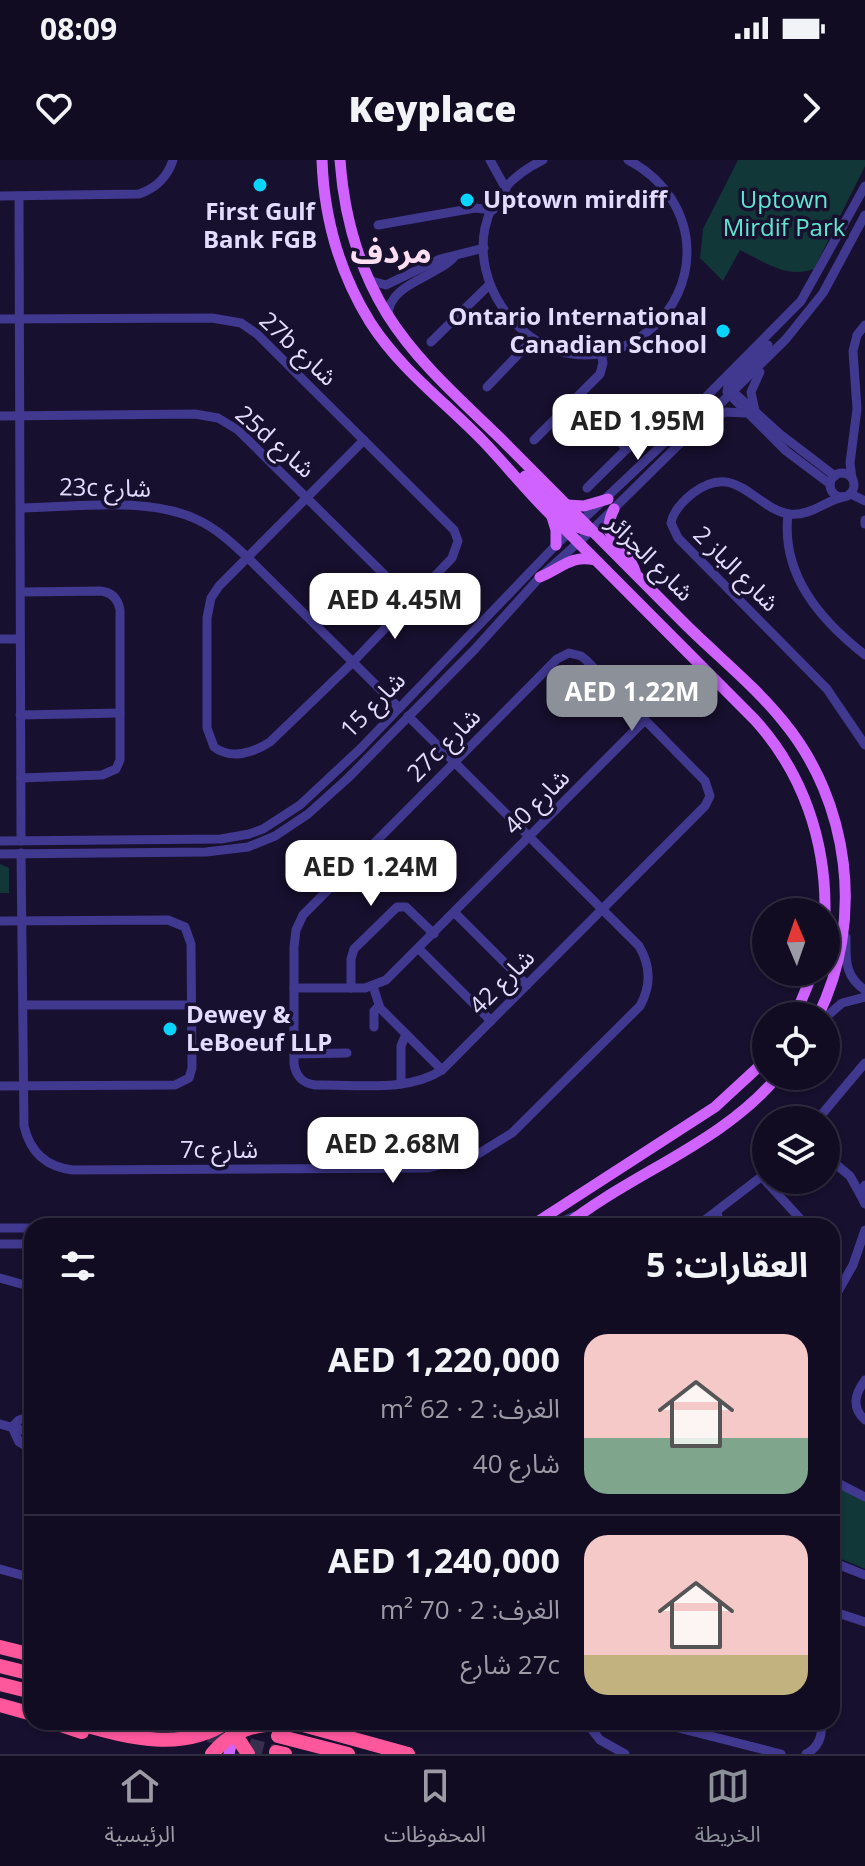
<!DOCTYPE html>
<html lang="ar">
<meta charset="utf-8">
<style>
body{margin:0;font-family:"Open Sans","Noto Sans Arabic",sans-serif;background:#1a152a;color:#f1f3f6;direction:rtl;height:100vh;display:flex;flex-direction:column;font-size:30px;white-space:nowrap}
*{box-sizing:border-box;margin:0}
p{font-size:26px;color:#9c9ba5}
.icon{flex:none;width:44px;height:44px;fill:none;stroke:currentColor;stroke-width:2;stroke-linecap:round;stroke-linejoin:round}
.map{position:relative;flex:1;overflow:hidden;direction:ltr}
.panel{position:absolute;left:24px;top:1058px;width:816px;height:512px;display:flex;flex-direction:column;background:#110c22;border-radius:24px;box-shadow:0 2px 6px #0004,0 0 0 2px #302c40;direction:rtl}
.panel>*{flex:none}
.needle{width:52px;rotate:358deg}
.fabs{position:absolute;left:752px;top:738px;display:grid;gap:16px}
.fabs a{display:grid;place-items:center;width:88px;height:88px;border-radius:50%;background:#110c22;box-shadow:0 2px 6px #0004,0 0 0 2px #302c40;font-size:40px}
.price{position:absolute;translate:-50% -68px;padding:0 18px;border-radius:16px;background:#fff;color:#222;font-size:26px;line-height:52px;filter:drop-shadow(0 2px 4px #0008)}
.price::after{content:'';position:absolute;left:50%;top:48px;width:24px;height:18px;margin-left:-12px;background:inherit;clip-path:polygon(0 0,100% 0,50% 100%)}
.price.current{background:#8c9099;color:#fff}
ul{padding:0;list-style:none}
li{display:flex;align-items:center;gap:24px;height:200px;padding:0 32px}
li+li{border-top:2px solid #302c40}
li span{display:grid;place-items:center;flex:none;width:224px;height:160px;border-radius:24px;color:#555}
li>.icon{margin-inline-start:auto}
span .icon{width:96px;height:96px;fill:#fffc;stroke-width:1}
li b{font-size:34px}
h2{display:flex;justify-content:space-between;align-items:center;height:96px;padding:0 32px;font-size:34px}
.status{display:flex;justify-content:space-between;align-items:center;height:56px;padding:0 40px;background:#110c22;direction:ltr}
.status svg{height:22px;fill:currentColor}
header{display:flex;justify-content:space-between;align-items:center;height:104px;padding:0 32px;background:#110c22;font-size:36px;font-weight:800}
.dock{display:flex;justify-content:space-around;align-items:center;height:112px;border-top:2px solid #302c40;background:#110c22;font-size:22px;color:#9c9ba5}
.dock a{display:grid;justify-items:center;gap:4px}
.dock .current{color:#8c9099}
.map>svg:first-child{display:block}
</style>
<div class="status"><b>08:09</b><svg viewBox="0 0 49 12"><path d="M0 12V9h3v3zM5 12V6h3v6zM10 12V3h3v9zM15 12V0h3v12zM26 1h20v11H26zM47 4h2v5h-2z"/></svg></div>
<header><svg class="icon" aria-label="forward" viewBox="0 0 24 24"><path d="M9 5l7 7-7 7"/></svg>Keyplace<svg class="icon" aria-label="heart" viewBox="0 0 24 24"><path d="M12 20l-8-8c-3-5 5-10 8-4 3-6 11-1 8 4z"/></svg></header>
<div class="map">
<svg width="865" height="1594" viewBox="0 0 865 1594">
<rect width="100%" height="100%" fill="#17102e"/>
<g fill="#123738">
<path d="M738,0H865V6L814,109C787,119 764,102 740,90L723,121L700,98L703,69Z"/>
<path d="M0,704L9,708V733H0Z"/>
<path d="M832,1323L865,1339V1409L832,1395Z"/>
</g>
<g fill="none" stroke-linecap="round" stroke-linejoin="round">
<path stroke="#362f4d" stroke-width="14" stroke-dasharray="14 7" stroke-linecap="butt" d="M168,1565L276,1592"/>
<g stroke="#41388f" stroke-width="9">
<path d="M490,0L506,29"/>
<path d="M543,0C403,68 537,267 652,168C674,149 687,121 687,92C687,52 663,18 628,0"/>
<path d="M0,36L139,34C156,28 167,18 173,0"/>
<path d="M19,36L21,681"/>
<path d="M378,65L475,48L493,50"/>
<path d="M368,120L386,125L440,99L484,88"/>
<path d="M388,155C389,123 436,118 455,96"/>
<path d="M0,159L212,158L241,163L257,174L454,370L458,381L452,398L353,502L270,582C253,593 231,600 214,587L207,568V458L211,438L219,426L364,280"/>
<path d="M431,182L489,125"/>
<path d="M768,185L728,226L727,232L786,291L830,324"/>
<path d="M487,227L533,179"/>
<path d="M730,229L780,274L835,316"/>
<path d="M576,239L627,289"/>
<path d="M755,251L751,232L760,212"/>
<path d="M0,256L195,254L218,258L238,270L411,441"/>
<path d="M711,260L725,252L745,253"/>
<path d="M534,280L600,214L603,203L601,192"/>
<circle cx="842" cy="325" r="12"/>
<path d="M852,318L850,303L857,249L853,191L857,175L865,165"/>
<path d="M587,328L665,251"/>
<path d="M851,334L865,341"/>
<path d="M843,337C825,341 811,356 790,354C754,349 737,300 693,333C683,341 673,351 671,363L678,378L827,529L865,585"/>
<path d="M22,348C76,347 149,336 198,360C217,369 232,383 247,397L399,548"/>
<path d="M788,354C781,414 819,459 865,495"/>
<path d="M865,360V364"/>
<path d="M21,432L100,431C112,432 118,439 120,450V600L116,609L102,615L21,618"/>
<path d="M0,479H20"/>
<path d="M569,493L581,496L586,500L705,621L710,636L705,646L442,910C407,933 355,924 315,925C302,923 296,916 294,904V787L296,770L303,755L557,499Z"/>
<path d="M20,555L120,553"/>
<path d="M0,681L221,679L249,674L263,669L300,645L360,589L556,385L663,284L695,248L801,141L865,26"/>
<path d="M21,693L24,966C30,992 46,1007 73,1010L428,1008L473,997L512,973L640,846C651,826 651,806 639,786L408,556"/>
<path d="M0,694L206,692L248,687L275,676L308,654L348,618L475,489L540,417L591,371L786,179L823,133L865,55"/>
<path d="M455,753L527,825"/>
<path d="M0,761L168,760L185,767L191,784L192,908L189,918L175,925L0,926"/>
<path d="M846,777C846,799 844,816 865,830"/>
<path d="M419,789L491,861"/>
<path d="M373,826L380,848L442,910"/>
<path d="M294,828H365L386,820L644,561"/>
<path d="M351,828V799L354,789L397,747H406L434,774"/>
<path d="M23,845H191"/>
<path d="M826,857L842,843L865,837"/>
<path d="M374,867V851L379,846"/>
<path d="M294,894L347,893"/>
<path d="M401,924V886L406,874"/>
<path d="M817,960L865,903"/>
<path d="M826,996L850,1016L860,1034"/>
<path d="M762,1017L805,1064"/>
<path d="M865,1025L860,1034L865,1044"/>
<path d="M717,1052L720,1066"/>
<path d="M357,1066H376"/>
<path d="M552,1066L575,1056"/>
<path d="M697,1066L766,1013"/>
<path d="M0,1068H32"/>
<path d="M0,1084H32"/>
<path d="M0,1118L32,1127"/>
<path d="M832,1142L853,1105L865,1070"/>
<path d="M865,1220C855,1234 851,1247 865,1260"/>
<path d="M32,1256L19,1260L12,1267L19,1282L32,1290"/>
<path d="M0,1264L32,1273"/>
<path d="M832,1320L865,1337"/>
<path d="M832,1402L865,1415"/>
<path d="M0,1409L32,1418"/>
<path d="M832,1451L865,1462"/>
<path d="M586,1562L600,1580L625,1594"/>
<path d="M655,1562L781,1594"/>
<path d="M806,1594C819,1587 823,1576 821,1562"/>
</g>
<g stroke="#d063ff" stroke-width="11">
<path d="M322,0C324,58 339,112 370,162C400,209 444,241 483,281C507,306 528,333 553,357C620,425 688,492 755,560C803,613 826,681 825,752"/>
<path d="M340,0C344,56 358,107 387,154C417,202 461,240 501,279C562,340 623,402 684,463C715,494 756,527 783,561C850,642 865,761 818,856"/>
<path d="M525,316L577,367L589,371"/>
<path d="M567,345L584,346L608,339"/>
<path d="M614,349C598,381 626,384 635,411"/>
<path d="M552,357L556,370V385"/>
<path d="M540,417C560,409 572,394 595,400"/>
<path d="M795,856L813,812"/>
<path d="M531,1066L715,947L766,900"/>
<path d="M565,1066C633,1012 721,984 778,916"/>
<path d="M229,1594L236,1562"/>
</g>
<g stroke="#ff579c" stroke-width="14">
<path d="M0,1487L32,1495"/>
<path d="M0,1506L32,1514"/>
<path d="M0,1524L32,1532"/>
<path d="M0,1545L32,1554"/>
<path d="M52,1562L82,1572"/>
<path d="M73,1562C124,1576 180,1594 227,1562"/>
<path d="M157,1562L168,1565"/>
<path d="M292,1562L408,1594"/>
<path d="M230,1566L248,1594"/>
<path d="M278,1576L348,1594"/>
<path d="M276,1592L285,1594"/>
<path d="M212,1594C235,1566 263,1562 298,1565"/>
</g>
</g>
<g fill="#08d5ff" stroke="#17102e" stroke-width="3">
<circle cx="260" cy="25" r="8"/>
<circle cx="467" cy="40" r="8"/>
<circle cx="723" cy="171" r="8"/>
<circle cx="170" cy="869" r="8"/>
</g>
<g text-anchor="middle" stroke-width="7" stroke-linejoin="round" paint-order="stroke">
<g font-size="24" font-weight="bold" fill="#e3dcff" stroke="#17102e" text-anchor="start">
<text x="483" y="48">Uptown mirdiff</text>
<text x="260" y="60" text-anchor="middle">First Gulf<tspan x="260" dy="28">Bank FGB</tspan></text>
<text x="707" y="165" text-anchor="end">Ontario International<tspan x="707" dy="28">Canadian School</tspan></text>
<text x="186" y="863">Dewey &amp;<tspan x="186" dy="28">LeBoeuf LLP</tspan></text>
</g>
<g font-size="24" fill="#5fe8d0" stroke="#17102e">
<text x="784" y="48">Uptown<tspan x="784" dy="28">Mirdif Park</tspan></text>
</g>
<g font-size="24" fill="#e3dcff" stroke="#17102e">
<text transform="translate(298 189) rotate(43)" y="8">27b شارع</text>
<text transform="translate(275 282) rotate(41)" y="8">25d شارع</text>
<text transform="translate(105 328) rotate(1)" y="8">23c شارع</text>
<text transform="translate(650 398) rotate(45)" y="8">شارع الجزائر</text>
<text transform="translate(736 409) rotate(45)" y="8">شارع الباز 2</text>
<text transform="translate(373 545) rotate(-46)" y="8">شارع 15</text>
<text transform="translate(444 585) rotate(-45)" y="8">27c شارع</text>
<text transform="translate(537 642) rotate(-45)" y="8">شارع 40</text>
<text transform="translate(502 822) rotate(-45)" y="8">شارع 42</text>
<text x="219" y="998">7c شارع</text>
</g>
<g font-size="32" font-weight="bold" fill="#ffdef1" stroke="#17102e">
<text x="391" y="103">مردف</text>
</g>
</g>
</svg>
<div class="fabs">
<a><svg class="needle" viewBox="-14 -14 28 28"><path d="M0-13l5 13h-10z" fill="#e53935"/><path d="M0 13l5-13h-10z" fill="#9c9ba5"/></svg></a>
<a><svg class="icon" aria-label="locate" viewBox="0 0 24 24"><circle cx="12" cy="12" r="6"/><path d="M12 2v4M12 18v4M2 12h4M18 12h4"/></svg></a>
<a><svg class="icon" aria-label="layers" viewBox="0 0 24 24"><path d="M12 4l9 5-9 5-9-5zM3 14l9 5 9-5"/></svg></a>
</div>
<b class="price" style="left:638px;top:302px">AED 1.95M</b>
<b class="price" style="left:395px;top:481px">AED 4.45M</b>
<b class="price current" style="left:632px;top:573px">AED 1.22M</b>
<b class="price" style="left:371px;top:748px">AED 1.24M</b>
<b class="price" style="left:393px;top:1025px">AED 2.68M</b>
<section class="panel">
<h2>العقارات: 5<svg class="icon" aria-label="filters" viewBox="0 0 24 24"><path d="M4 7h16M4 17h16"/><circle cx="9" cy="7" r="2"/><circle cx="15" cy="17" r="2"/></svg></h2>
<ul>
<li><span style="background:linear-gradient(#f6c9c9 65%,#7fa58c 0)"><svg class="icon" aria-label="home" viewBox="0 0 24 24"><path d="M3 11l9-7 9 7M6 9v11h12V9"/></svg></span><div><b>AED 1,220,000</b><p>الغرف: 2 · 62 m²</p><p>شارع 40</p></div></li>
<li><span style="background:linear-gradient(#f6c9c9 75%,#c2b280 0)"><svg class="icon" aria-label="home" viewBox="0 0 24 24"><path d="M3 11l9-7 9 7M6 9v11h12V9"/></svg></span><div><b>AED 1,240,000</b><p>الغرف: 2 · 70 m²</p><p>27c شارع</p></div></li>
</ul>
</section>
</div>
<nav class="dock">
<a class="current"><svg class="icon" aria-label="map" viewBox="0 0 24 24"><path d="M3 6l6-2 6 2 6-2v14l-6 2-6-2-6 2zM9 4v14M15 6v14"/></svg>الخريطة</a>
<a><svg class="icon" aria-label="saved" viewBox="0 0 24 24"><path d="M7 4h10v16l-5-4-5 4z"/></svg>المحفوظات</a>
<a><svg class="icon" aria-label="home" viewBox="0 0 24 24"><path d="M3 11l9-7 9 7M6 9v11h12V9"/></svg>الرئيسية</a>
</nav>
